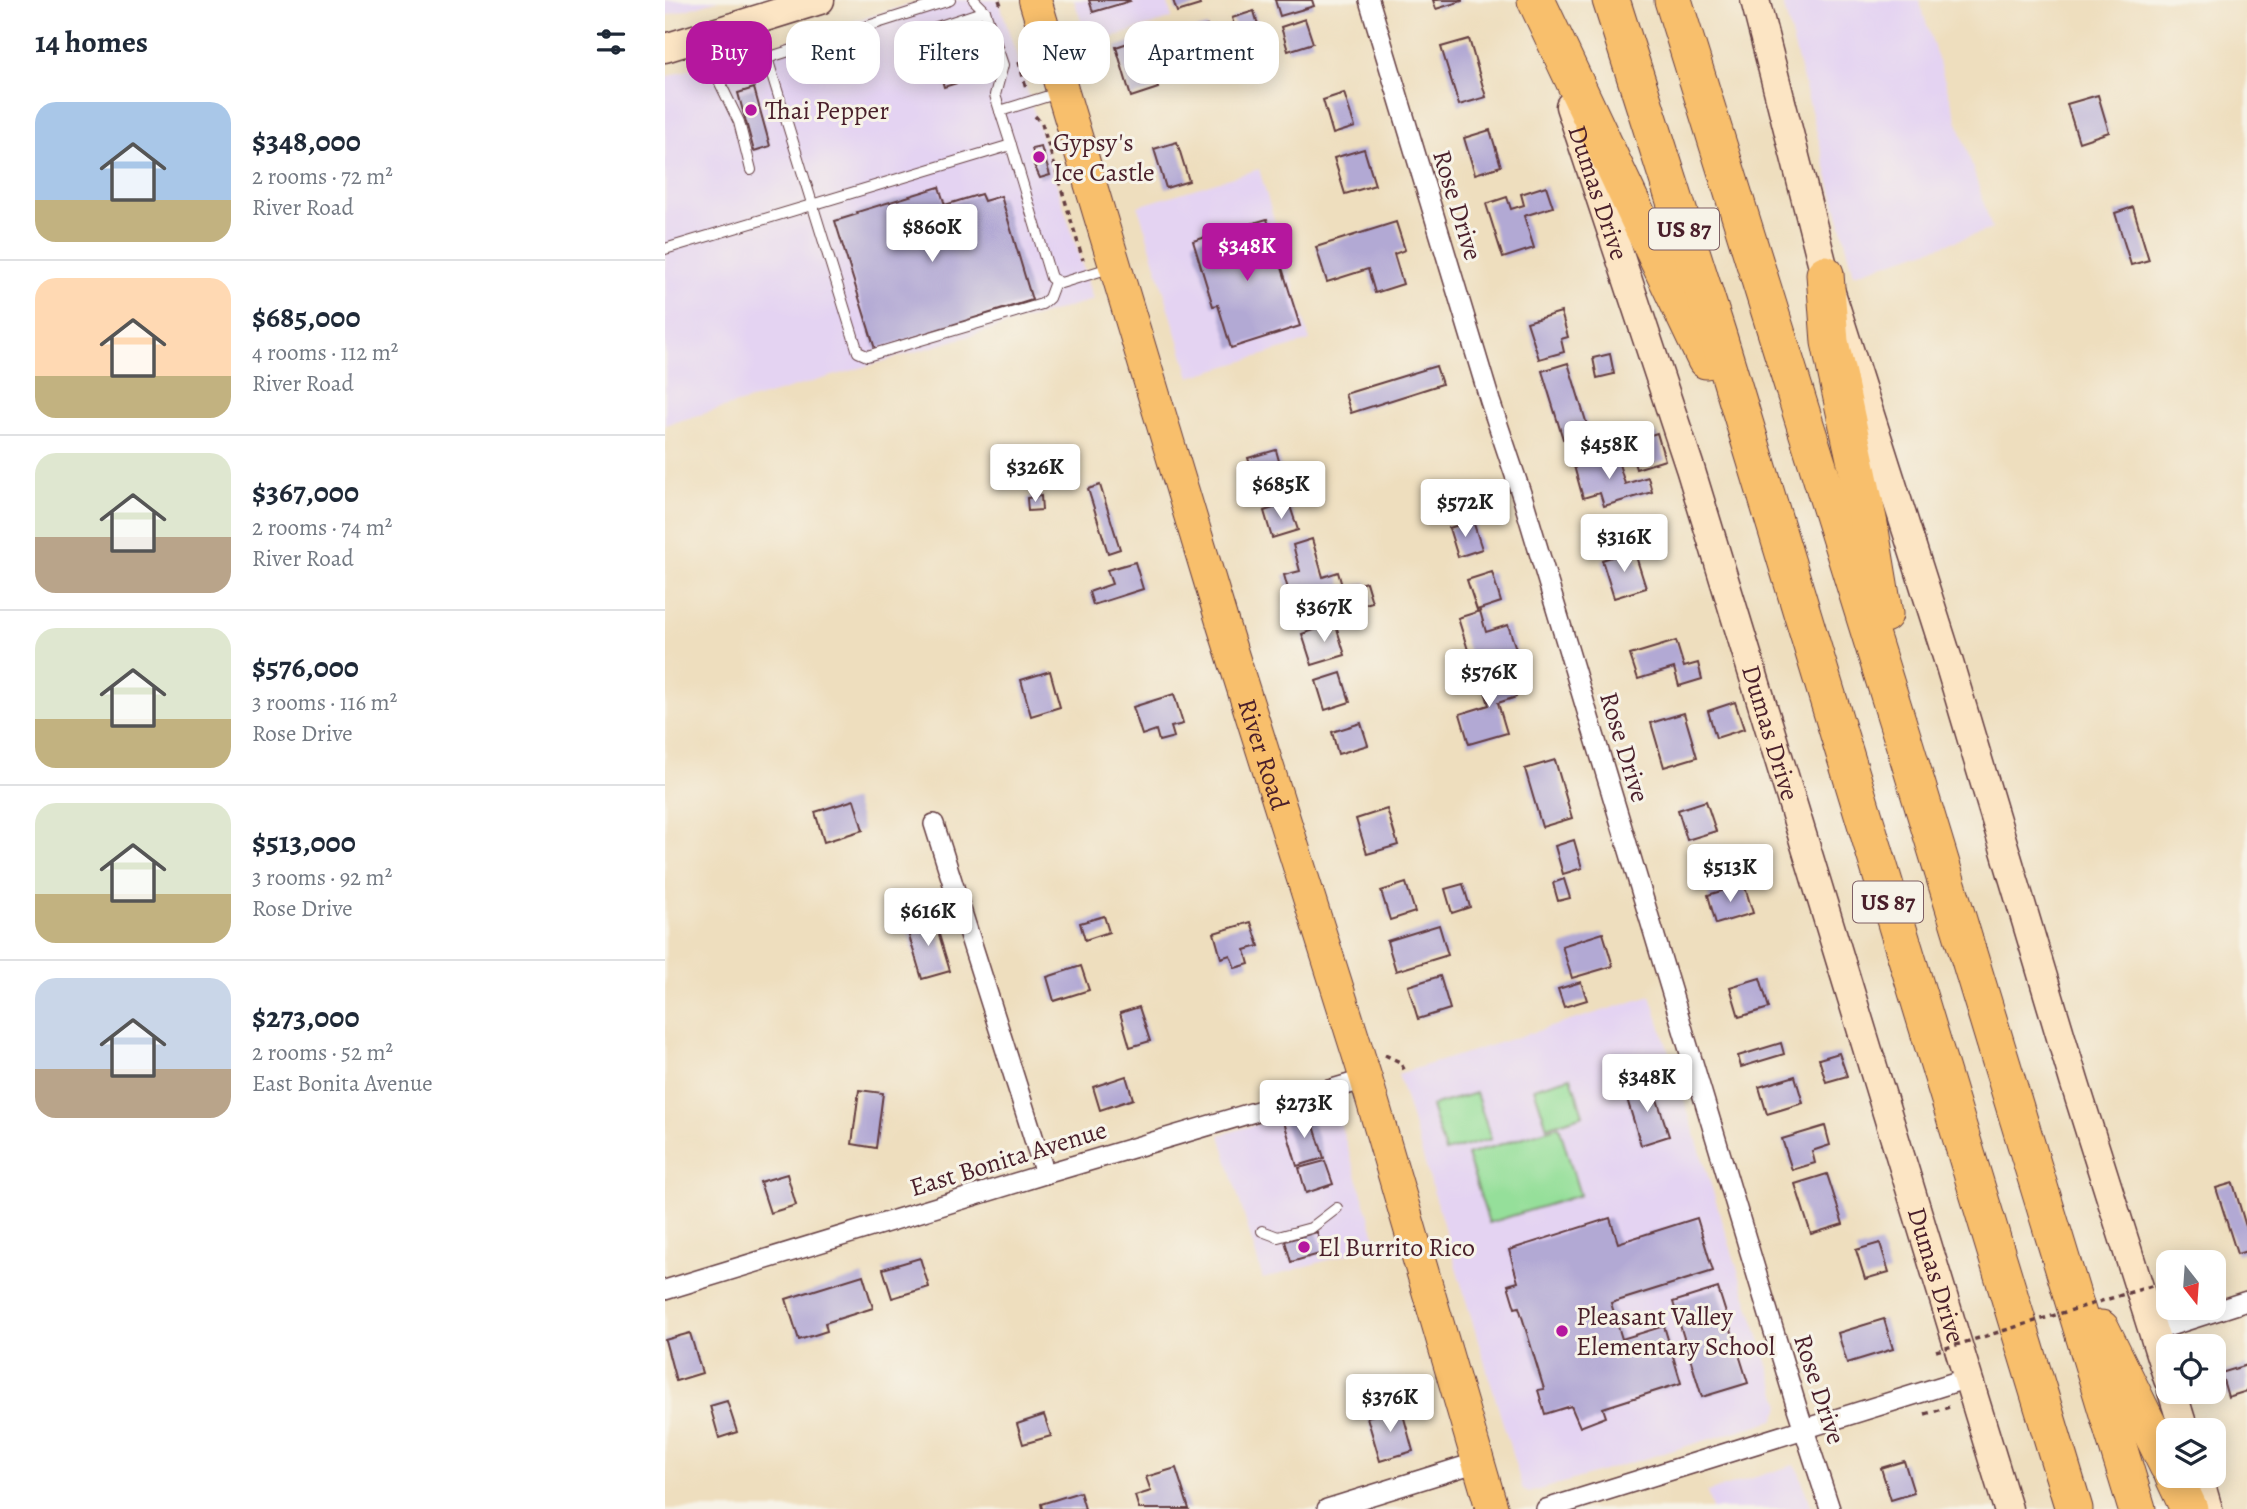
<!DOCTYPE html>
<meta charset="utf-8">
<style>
body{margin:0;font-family:Alegreya,serif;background:#f2f2f3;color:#1f2937;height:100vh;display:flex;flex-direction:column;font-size:26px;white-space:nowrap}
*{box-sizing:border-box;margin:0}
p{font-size:23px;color:#747a83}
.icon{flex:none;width:38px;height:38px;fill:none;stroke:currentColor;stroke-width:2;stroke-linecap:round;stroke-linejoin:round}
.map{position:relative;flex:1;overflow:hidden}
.sheet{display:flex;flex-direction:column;background:#fff;width:665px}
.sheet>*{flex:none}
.banner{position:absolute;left:21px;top:21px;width:665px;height:63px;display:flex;gap:14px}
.needle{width:46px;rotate:163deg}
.tools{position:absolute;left:1491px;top:1250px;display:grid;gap:14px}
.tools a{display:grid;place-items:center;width:70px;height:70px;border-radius:14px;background:#fff;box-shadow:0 4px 18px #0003;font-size:35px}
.price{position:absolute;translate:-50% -60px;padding:0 16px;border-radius:7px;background:#fff;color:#222;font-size:23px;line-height:46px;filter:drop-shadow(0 2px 4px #0008)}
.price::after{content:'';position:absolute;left:50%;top:42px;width:21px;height:16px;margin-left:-10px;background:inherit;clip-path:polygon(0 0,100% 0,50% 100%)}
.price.current{background:#b5179e;color:#fff}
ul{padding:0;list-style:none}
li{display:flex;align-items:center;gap:21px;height:175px;padding:0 35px}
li+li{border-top:2px solid #e0e1e3}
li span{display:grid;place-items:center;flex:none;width:196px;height:140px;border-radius:21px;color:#555}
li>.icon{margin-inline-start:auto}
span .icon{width:84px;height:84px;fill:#fffc;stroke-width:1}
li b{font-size:30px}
h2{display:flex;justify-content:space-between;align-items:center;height:84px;padding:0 35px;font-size:30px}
.chip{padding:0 24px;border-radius:21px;background:#fff;box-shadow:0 4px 18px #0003;font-size:24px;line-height:63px}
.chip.current{background:#b5179e;color:#fff}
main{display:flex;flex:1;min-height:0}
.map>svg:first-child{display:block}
</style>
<main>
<section class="sheet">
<h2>14 homes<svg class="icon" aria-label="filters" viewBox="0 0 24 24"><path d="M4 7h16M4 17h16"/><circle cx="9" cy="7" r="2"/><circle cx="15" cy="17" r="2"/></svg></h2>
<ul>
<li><span style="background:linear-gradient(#a9c7e8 70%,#c2b280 0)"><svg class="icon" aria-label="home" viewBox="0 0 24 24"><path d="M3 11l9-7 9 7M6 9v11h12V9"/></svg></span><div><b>$348,000</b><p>2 rooms · 72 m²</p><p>River Road</p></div></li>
<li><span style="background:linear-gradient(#ffd9b3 70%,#c2b280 0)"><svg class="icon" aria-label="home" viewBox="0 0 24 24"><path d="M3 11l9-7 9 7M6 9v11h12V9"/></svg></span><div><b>$685,000</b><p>4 rooms · 112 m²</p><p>River Road</p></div></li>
<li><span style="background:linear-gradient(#dfe7d0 60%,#b9a48a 0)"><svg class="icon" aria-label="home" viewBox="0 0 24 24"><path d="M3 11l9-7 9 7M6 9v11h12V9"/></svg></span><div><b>$367,000</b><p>2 rooms · 74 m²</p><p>River Road</p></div></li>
<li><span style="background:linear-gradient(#dfe7d0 65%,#c2b280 0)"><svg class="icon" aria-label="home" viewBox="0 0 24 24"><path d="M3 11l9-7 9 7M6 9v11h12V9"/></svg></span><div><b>$576,000</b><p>3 rooms · 116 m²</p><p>Rose Drive</p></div></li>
<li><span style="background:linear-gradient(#dfe7d0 65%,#c2b280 0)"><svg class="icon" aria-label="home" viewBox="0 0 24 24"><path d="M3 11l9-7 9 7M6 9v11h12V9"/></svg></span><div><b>$513,000</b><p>3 rooms · 92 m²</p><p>Rose Drive</p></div></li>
<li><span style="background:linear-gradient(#c9d6e8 65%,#b9a48a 0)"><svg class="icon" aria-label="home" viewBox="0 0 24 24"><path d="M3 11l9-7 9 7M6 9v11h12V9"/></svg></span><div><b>$273,000</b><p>2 rooms · 52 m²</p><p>East Bonita Avenue</p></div></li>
</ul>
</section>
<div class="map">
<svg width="1582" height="1509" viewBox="0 0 1582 1509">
<rect width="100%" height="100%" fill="#f7f3e8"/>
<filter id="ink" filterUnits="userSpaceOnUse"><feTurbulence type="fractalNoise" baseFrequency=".0143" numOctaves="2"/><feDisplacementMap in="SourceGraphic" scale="14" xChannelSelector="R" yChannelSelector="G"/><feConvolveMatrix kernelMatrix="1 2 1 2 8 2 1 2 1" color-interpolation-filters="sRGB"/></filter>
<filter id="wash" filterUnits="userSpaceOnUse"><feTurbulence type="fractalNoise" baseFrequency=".00686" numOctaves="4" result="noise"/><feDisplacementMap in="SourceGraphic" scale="28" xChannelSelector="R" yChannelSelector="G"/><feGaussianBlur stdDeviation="1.57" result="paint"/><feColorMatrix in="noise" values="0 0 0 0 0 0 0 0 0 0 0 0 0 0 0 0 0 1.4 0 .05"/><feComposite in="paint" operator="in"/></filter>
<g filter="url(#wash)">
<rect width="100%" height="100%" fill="#eedebe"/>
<g fill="#e4d3f2">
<path d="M0,0H54L0,16Z"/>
<path d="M260,0H334L428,300L0,425V77Z"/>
<path d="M409,0H502L507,18L424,45Z"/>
<path d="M1117,0H1254L1327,229L1189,274Z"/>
<path d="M594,169L645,341L525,377L473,206Z"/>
<path d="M986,996L1116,1406L1109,1420L864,1493L858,1490L733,1074Z"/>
<path d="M663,1103L670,1107L713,1245L598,1279L555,1135Z"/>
<path d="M1129,1465L1133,1469L1146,1509H1047L1042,1492Z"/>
</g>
<g fill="#95df9a" stroke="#707f62" stroke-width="2">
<path d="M906,1077L918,1115L882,1127L869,1088Z"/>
<path d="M811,1093L826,1139L780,1152L766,1106Z"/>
<path d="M894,1126L915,1195L824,1223L802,1155Z"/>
</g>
<g id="blocks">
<g fill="#b2a9d4">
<path d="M424,0H464L465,1L428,12Z"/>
<path d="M508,0H533L535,5L512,12Z"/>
<path d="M610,0H647L649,6L615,16Z"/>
<path d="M768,0H797V1L771,9Z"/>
<path d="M589,11L595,32L573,39L567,18Z"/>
<path d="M640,19L648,43L623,51L616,27Z"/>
<path d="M300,24L317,75L279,87L263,36Z"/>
<path d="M542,26L548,48L525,55L519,33Z"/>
<path d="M478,38L493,88L466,97L451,47Z"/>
<path d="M804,39L821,97L794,105L776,47Z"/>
<path d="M89,88L105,146L89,151L73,93Z"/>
<path d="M679,93L690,127L668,134L658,100Z"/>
<path d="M1433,95L1444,132L1414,142L1402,104Z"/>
<path d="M825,130L836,166L810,174L799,138Z"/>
<path d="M512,142L524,181L501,188L489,149Z"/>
<path d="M376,147L385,175L375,178L369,165L372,164L367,149Z"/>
<path d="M699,149L710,185L680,194L669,158Z"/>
<path d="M881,186L888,207L859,216L869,248L838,258L821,204L842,197L846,209L859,205L856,194Z"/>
<path d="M274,187L280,205L316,194L319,201L336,196L367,300L210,349L170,221L193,214L192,212Z"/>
<path d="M1468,207L1484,260L1466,265L1450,213Z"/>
<path d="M602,219L635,326L566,348L553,305L548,306L528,241Z"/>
<path d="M731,222L740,250L729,254L738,284L710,293L703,269L662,282L651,247Z"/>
<path d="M896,312L903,337L896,339L899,352L874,359L862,322Z"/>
<path d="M945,354L949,374L932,378L928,358Z"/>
<path d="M903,363L924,431L898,439L877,371Z"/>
<path d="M771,366L777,384L686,413L680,394Z"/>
<path d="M992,433L1000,460L971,469L963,442Z"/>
<path d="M611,450L619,479L592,487L583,458Z"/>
<path d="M951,454L960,484L983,477L987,492L939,506L935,493L918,498L909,466Z"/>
<path d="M435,485L455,549L443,553L423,489Z"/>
<path d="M376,496L377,510L363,511L362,498Z"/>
<path d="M624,503L633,530L607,538L599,511Z"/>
<path d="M808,521L817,549L793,557L784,528Z"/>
<path d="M647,539L658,577L673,572L678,589L701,582L707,602L669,613L664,596L628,607L619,575L635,571L628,545Z"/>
<path d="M969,550L981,588L949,598L937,560Z"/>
<path d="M470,562L478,589L428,605L424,592L447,584L442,570Z"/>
<path d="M827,572L836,602L812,610L802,580Z"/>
<path d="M815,611L821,632L843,625L852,652L808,666L793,618Z"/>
<path d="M670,623L680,655L647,665L637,634Z"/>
<path d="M1011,641L1019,667L1033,663L1037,679L1014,686L1009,668L973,679L965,655Z"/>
<path d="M842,669L851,697L833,703L842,733L804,744L795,714L824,705L816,677Z"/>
<path d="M385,671L395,707L366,716L356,680Z"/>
<path d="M676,673L685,702L660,710L651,681Z"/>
<path d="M509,694L518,724L506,727L509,737L494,741L491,730L477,735L468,707Z"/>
<path d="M1070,702L1079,729L1051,738L1043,711Z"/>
<path d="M1019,713L1032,757L999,767L986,723Z"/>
<path d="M696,723L703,745L673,754L667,732Z"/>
<path d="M890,760L907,818L877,827L860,769Z"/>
<path d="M189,800L198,830L159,842L150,812Z"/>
<path d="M1041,801L1051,831L1022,840L1013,810Z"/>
<path d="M722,809L733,845L702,854L691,819Z"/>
<path d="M909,840L917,868L898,874L890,846Z"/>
<path d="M899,879L905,898L893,901L888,883Z"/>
<path d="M741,883L750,912L725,920L716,891Z"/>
<path d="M798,884L805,907L787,913L780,889Z"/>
<path d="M1079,884L1088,913L1051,924L1043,895Z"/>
<path d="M439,916L444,932L420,940L415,923Z"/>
<path d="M269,918L285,971L257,979L241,926Z"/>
<path d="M586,922L594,946L580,950L584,964L570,968L565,955L556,958L549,933Z"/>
<path d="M774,925L783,955L731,971L722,941Z"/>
<path d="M938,933L948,966L907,978L897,946Z"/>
<path d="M416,966L424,990L389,1001L382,977Z"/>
<path d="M775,976L785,1009L753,1019L743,986Z"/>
<path d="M1095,978L1104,1008L1074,1017L1065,987Z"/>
<path d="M916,982L922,1000L899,1007L893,989Z"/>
<path d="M474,1007L485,1041L465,1047L455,1013Z"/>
<path d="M1116,1043L1119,1054L1076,1067L1073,1056Z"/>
<path d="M1174,1053L1182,1076L1161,1082L1154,1059Z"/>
<path d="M461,1076L468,1099L435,1110L428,1087Z"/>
<path d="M1130,1076L1138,1103L1102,1114L1094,1087Z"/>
<path d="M987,1084L1004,1136L976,1145L960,1092Z"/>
<path d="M194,1090L218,1093L211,1148L187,1144Z"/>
<path d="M645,1113L659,1158L632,1166L619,1122Z"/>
<path d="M1160,1126L1165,1145L1147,1151L1150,1163L1127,1170L1117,1139Z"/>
<path d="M660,1161L668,1184L641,1193L634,1168Z"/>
<path d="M122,1174L131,1205L105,1213L95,1182Z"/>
<path d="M1162,1174L1178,1224L1146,1234L1130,1184Z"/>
<path d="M1568,1183L1582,1230V1251L1572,1254L1551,1188Z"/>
<path d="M945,1218L953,1243L1032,1218L1048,1271L946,1303L957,1339L999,1326L1016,1383L938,1408L941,1417L915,1427L906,1406L880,1414L873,1390L879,1389L854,1307L850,1308L843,1285L853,1282L844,1250Z"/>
<path d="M652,1232L658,1253L626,1262L620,1241Z"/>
<path d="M1215,1243L1224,1272L1200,1279L1191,1250Z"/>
<path d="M255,1258L264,1287L227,1298L218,1269Z"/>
<path d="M198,1275L208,1308L160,1323L162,1331L134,1340L121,1299Z"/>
<path d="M1053,1288L1083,1383L1037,1397L1008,1302Z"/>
<path d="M1219,1319L1228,1349L1182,1363L1173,1333Z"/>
<path d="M25,1333L37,1373L11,1381L0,1340Z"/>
<path d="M1582,1365V1391L1563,1397L1556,1373Z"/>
<path d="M62,1401L72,1432L54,1438L45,1406Z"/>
<path d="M736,1407L748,1451L715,1461L702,1417Z"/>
<path d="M379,1415L386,1436L358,1444L352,1424Z"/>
<path d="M1239,1461L1249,1493L1226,1500L1216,1468Z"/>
<path d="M511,1468L524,1509H474L470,1496L486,1491L481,1477Z"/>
<path d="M415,1492L420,1509H377L376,1504Z"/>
</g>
</g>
</g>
<g filter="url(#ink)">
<use href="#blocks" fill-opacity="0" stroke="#633c41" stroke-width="2"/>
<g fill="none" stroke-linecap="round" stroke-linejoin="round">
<defs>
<g id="service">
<path d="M309,0L320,11L338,65L330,95L335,111"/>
<path d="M90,22L102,58L285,0"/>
<path d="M251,34L320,11"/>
<path d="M102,58L193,352L202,356L377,304L384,298L390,282"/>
<path d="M55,83L74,122L86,170"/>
<path d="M346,145L335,111L393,93"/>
<path d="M0,249L346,145L386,278L396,283L448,267"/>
<path d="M597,1231L613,1237L646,1228L672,1208"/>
</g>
<g id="minor">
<path d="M704,0L825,401L858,499L1132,1408L1165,1509"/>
<path d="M269,824L380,1174"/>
<path d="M0,1290L380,1174L701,1079"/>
<path d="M1489,1331L1582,1301"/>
<path d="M662,1509L813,1462"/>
<path d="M881,1509L1303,1378"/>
</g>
<g id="secondary">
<path d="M1090,0L1160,274L1284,663L1409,1081L1503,1379"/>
<path d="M0,48L155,0"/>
<path id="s1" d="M905,106L1025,468L1343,1509"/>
<path d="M1507,1391L1519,1430"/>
<path d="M1533,1475L1543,1509"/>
</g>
<g id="primary">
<path id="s2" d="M370,0L559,628L701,1079L827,1509"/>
</g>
<g id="motorway">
<path d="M871,0C928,120 983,240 1041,360"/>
<path d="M946,0L1053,336L1409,1509"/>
<path d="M1008,0L1240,746L1472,1509"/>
<path d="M1160,274L1165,342L1204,524L1219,614"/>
<path d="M1436,1329L1503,1466"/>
<path d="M1508,1475L1524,1509"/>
</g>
</defs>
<use href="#service" stroke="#633c41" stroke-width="12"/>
<use href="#minor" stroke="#633c41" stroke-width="22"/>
<use href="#secondary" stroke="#633c41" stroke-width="31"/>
<use href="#primary" stroke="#633c41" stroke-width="34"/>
<use href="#motorway" stroke="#633c41" stroke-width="39"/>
<g stroke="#633c41" stroke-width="3.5" stroke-dasharray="5 5" stroke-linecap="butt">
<path d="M334,0L337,8"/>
<path d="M354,62L361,88"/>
<path d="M370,116L377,124L418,260"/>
<path d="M720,1055L735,1062L741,1073"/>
<path d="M1260,1414L1288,1406"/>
</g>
<use href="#service" stroke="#fff" stroke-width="10"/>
<use href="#minor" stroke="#fff" stroke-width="19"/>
<use href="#secondary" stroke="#fce5c4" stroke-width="28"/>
<use href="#primary" stroke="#f8bf6c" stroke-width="32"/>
<use href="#motorway" stroke="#f8bf6c" stroke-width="37"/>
<path stroke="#633c41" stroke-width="3.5" stroke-dasharray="5 5" stroke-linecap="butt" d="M1271,1351L1503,1281"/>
</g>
</g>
<g fill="#b5179e" stroke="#f7f3e8" stroke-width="2.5">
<circle cx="86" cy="110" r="7"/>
<circle cx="374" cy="157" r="7"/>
<circle cx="639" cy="1247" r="7"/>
<circle cx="897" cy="1331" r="7"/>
</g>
<g text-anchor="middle" stroke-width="6" stroke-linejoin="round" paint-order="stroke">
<g fill="#f7f3e8" stroke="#7e5f64" stroke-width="2">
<rect x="984" y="208.5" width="70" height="41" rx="5"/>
<rect x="1188" y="881.5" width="70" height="41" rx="5"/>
</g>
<g font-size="24" font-weight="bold" fill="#4a1f2b">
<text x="1019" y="237">US 87</text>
<text x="1223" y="910">US 87</text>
</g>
<g font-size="26" fill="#4a1f2b" stroke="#f7f3e8" text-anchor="start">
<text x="100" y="119">Thai Pepper</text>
<text x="388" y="151">Gypsy's<tspan x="388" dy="30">Ice Castle</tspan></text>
<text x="653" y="1256">El Burrito Rico</text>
<text x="911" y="1325">Pleasant Valley<tspan x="911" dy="30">Elementary School</tspan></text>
</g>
<g font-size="26" fill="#4a1f2b" stroke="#f7f3e8">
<text dy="9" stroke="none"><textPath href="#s1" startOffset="91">Dumas Drive</textPath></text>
<text transform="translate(793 205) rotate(73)" y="9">Rose Drive</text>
<text dy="9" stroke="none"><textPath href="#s1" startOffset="658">Dumas Drive</textPath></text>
<text transform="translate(960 747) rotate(73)" y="9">Rose Drive</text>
<text dy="9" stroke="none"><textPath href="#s2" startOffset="788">River Road</textPath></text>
<text transform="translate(343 1158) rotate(-17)" y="9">East Bonita Avenue</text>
<text dy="9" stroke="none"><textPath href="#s1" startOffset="1225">Dumas Drive</textPath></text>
<text transform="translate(1155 1389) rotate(72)" y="9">Rose Drive</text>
</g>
</g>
</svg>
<div class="tools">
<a><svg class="needle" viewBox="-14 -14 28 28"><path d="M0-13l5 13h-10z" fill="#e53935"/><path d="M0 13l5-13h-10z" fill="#747a83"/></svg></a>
<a><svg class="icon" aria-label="locate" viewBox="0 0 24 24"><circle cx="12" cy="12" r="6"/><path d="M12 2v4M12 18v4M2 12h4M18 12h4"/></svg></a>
<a><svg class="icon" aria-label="layers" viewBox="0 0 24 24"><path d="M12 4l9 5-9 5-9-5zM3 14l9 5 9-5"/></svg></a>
</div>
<b class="price" style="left:267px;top:264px">$860K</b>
<b class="price current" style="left:582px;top:283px">$348K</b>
<b class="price" style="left:944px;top:481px">$458K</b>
<b class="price" style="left:370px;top:504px">$326K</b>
<b class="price" style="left:616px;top:521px">$685K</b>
<b class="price" style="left:800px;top:539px">$572K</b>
<b class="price" style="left:959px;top:574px">$316K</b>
<b class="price" style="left:659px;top:644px">$367K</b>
<b class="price" style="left:824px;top:709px">$576K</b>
<b class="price" style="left:1065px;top:904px">$513K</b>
<b class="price" style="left:263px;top:948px">$616K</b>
<b class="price" style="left:982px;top:1114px">$348K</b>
<b class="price" style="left:639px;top:1140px">$273K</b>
<b class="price" style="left:725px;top:1434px">$376K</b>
<div class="banner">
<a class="chip current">Buy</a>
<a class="chip">Rent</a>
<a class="chip">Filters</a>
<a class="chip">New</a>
<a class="chip">Apartment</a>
</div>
</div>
</main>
